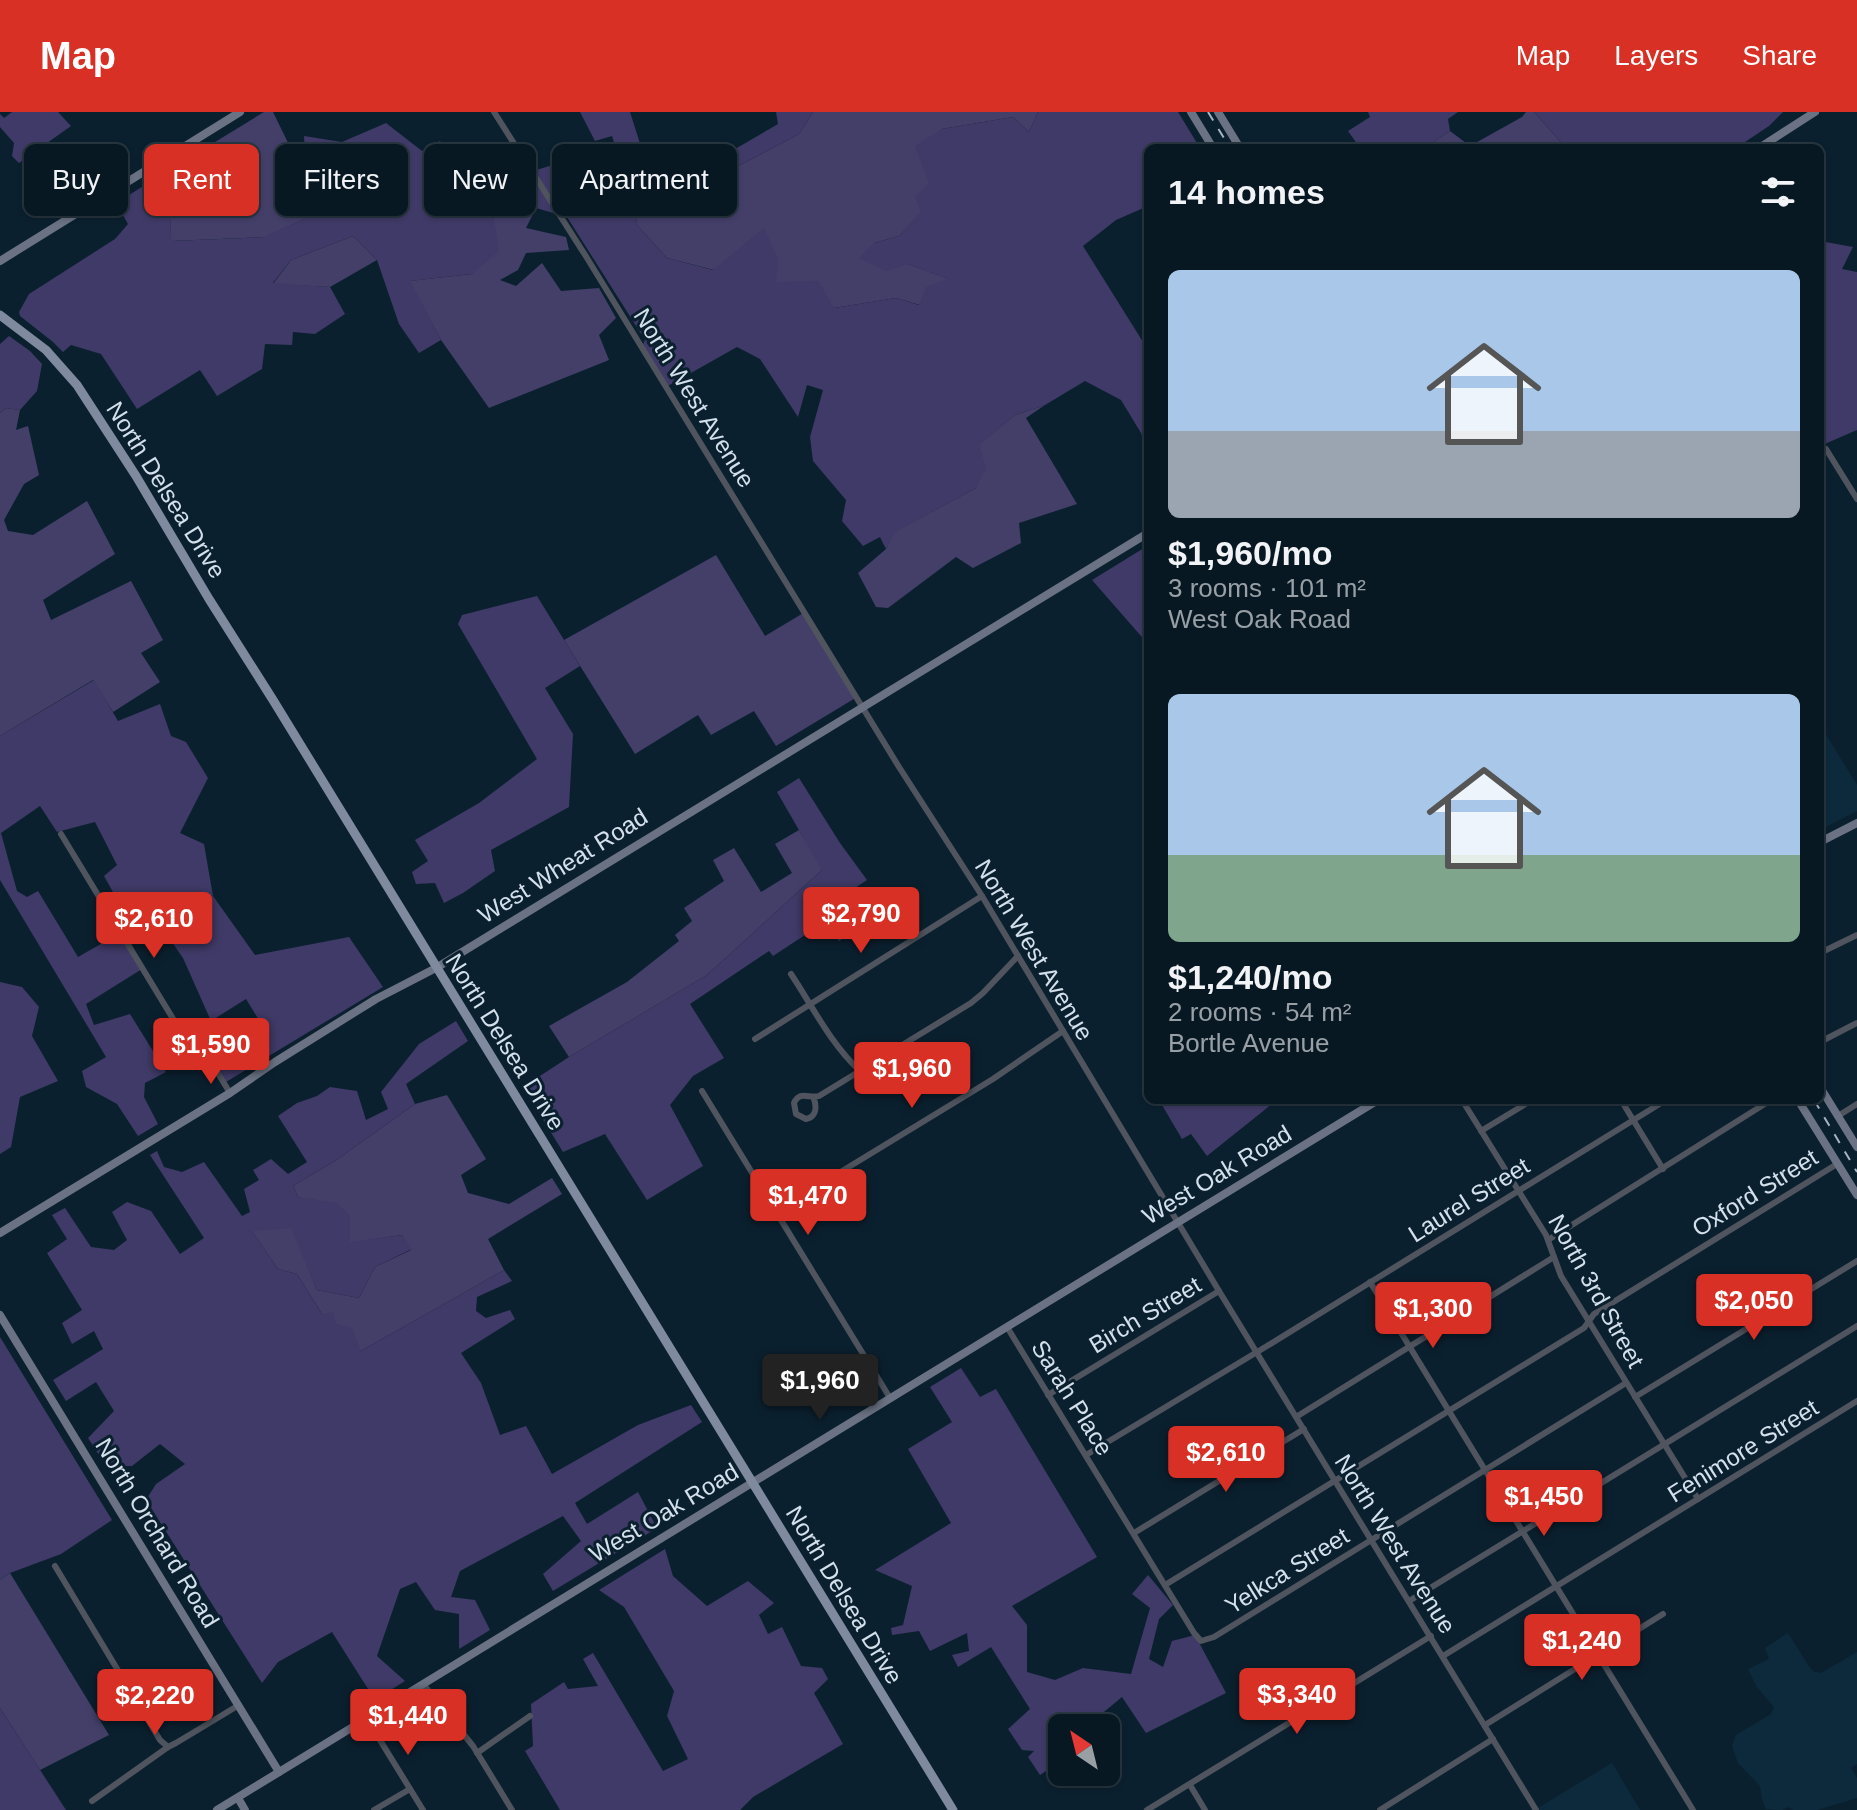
<!DOCTYPE html>
<meta charset="utf-8">
<style>
body{margin:0;font-family:Helvetica,sans-serif;background:#11212b;color:#f1f3f6;height:100vh;display:flex;flex-direction:column;font-size:30px;white-space:nowrap}
*{box-sizing:border-box;margin:0}
p{font-size:26px;color:#98a0a6}
.icon{flex:none;width:44px;height:44px;fill:none;stroke:currentColor;stroke-width:2;stroke-linecap:round;stroke-linejoin:round}
.map{position:relative;flex:1;overflow:hidden}
.details{position:absolute;left:1144px;top:32px;width:680px;height:960px;display:flex;flex-direction:column;background:#081823;border-radius:12px;box-shadow:0 2px 6px #0004,0 0 0 2px #293741}
.details>*{flex:none}
.guide{position:absolute;left:24px;top:32px;width:760px;height:72px;display:flex;gap:16px}
.needle{width:52px;rotate:325deg}
.fabs{position:absolute;left:1048px;top:1602px;display:grid;gap:16px}
.fabs a{display:grid;place-items:center;width:72px;height:72px;border-radius:12px;background:#081823;box-shadow:0 2px 6px #0004,0 0 0 2px #293741;font-size:40px}
.price{position:absolute;translate:-50% -68px;padding:0 18px;border-radius:8px;background:#d93025;color:#fff;font-size:26px;line-height:52px;filter:drop-shadow(0 2px 4px #0008)}
.price::after{content:'';position:absolute;left:50%;top:48px;width:24px;height:18px;margin-left:-12px;background:inherit;clip-path:polygon(0 0,100% 0,50% 100%)}
.price.active{background:#222;color:#fff}
ul{padding:0;list-style:none}
li{display:grid;align-content:center;gap:16px;height:424px;padding:0 24px}
li span{display:grid;place-items:center;height:248px;border-radius:12px;color:#555}
li>.icon{margin-inline-start:auto}
span .icon{width:144px;height:144px;fill:#fffc;stroke-width:1}
li b{font-size:34px}
h2{display:flex;justify-content:space-between;align-items:center;height:96px;padding:0 24px;font-size:34px}
.pill{padding:0 28px;border-radius:12px;background:#081823;box-shadow:0 2px 6px #0004,0 0 0 2px #293741;font-size:28px;line-height:72px}
.pill.active{background:#d93025;color:#fff}
header{display:flex;align-items:center;gap:48px;box-sizing:border-box;height:112px;padding:0 40px;background:#d93025;color:#fff}
header strong{font-size:38px}
nav{display:flex;gap:44px;margin-inline-start:auto;font-size:28px}
.map>svg:first-child{display:block}
</style>
<header>
<strong>Map</strong>
<nav><a>Map</a><a>Layers</a><a>Share</a></nav>
</header>
<div class="map">
<svg width="1857" height="1698" viewBox="0 0 1857 1698">
<rect width="100%" height="100%" fill="#0b202f"/>
<g fill="#0d2a3d">
<path d="M1820,613L1857,673V699L1820,718Z"/>
<path d="M1788,1521L1810,1556L1814,1560L1821,1561L1857,1540V1652L1851,1656L1857,1666V1686L1817,1698H1793L1789,1695L1782,1698L1766,1697L1762,1687L1760,1674L1738,1651L1732,1634L1736,1623L1771,1602L1774,1595L1757,1575L1748,1557L1769,1547L1765,1536Z"/>
<path d="M1612,1651L1640,1698H1540L1538,1696Z"/>
</g>
<g fill="#433f69">
<path d="M264,0H273L293,41L305,42L337,69L336,92L266,125L171,129L169,70L197,41Z"/>
<path d="M813,0H1038L1029,20L1013,5L942,17L922,100L899,124L874,131L908,152L949,167L920,193L896,186L834,196L776,170L714,158L667,146L636,112L640,90L731,58L799,22Z"/>
<path d="M1526,0H1534L1566,36H1425L1450,19L1470,34L1522,5Z"/>
<path d="M490,89L536,96L526,116L566,125L569,138L526,141L518,158L500,168L516,174L542,151L561,179L599,176L616,206L599,223L609,248L489,296L441,228L409,169L472,162Z"/>
<path d="M353,124L377,148L330,175L273,172L291,148Z"/>
<path d="M1045,293L1026,306L1077,392L1019,411L1021,431L973,456L956,445L888,496L876,495L858,461L886,437L894,420L976,376L978,333L1015,303Z"/>
<path d="M6,296L20,298L16,318L28,314L39,363L24,372L4,408L8,419L33,423L87,389L115,442L43,488L51,508L131,469L163,528L141,541L160,570L113,600L93,568L0,624V301Z"/>
<path d="M716,443L765,524L805,500L857,585L776,634L754,599L711,623L698,603L635,642L564,528Z"/>
<path d="M799,718L823,757L707,863L569,945L549,914L627,870L679,829L675,823L692,809L684,796L724,769L713,748L734,736L761,780L792,761L775,732Z"/>
<path d="M447,983L486,1047L461,1063L468,1081L509,1092L552,1066L562,1082L488,1127L504,1158L361,1239L336,1212L322,1202L297,1162L278,1157L251,1118L292,1115L317,1178L359,1186L375,1155L411,1138L402,1123L349,1131L350,1105L298,1085L293,1074L335,1049L415,992Z"/>
<path d="M10,1461L109,1623L40,1658L0,1596V1468Z"/>
</g>
<g fill="#3f3a67">
<path d="M12,0H58L71,14L19,51L12,44L14,31L0,15V2L4,6Z"/>
<path d="M580,0H630L643,41L673,59L711,51L778,12L776,0H813L799,22L731,58L640,90L636,112L667,146L713,158L764,116L778,147L776,170L818,169L834,196L896,186L919,193L926,175L948,167L908,152L886,159L859,146L874,131L899,124L921,100L915,85L929,71L915,34L942,17L1013,5L1029,20L1038,0H1178L1200,36H1148V94L1116,108L1083,134L1148,238V337L1141,321L1121,288L1085,269L1045,293L1015,303L979,333L986,356L976,376L895,420L886,437L880,425L863,434L842,409L846,388L813,349L810,325L823,278L807,273L798,305L760,247L737,235L666,275L642,235L645,228L567,105L536,96L491,89L499,139L472,162L410,169L441,228L419,241L399,212L377,148L353,124L291,148L273,171L330,175L345,202L315,222L293,220L292,233L265,232L262,257L217,284L200,258L137,297L101,242L71,233L63,240L53,230L20,204L19,200L29,182L115,127L128,112L116,91L197,41L170,70L171,129L265,125L336,92L337,69L305,42L304,24L342,30L386,11L422,39L440,29L458,54L491,63L515,45L524,62L565,49L592,59L619,46L612,24L595,29Z"/>
<path d="M1368,0H1458L1448,7L1450,19L1425,36H1360L1348,19L1370,5Z"/>
<path d="M1534,0H1783L1769,14L1736,36H1566Z"/>
<path d="M1820,129L1853,135L1842,157L1857,160V318L1820,334Z"/>
<path d="M9,224L30,239L42,252L37,279L20,298L6,296L0,301V232Z"/>
<path d="M1144,436L1148,441V532L1092,468Z"/>
<path d="M537,484L580,554L545,576L573,622L569,695L491,738L495,759L463,781L444,791L435,771L416,772L412,760L428,749L415,728L479,691L537,647L458,512L462,503Z"/>
<path d="M94,568L118,609L160,592L171,624L186,630L208,666L180,721L204,732L213,784L255,843L349,825L383,875L226,970L212,947L262,913L246,887L211,909L183,846L146,793L118,789L104,764L117,753L95,710L57,720L40,694L1,721L17,779L27,785L38,779L78,845L120,821L142,857L86,892L94,913L130,902L166,960L145,971L144,985L158,1012L138,1024L117,992L86,975L82,959L106,945L0,768V624Z"/>
<path d="M799,666L840,731L867,768L834,790L843,804L872,809L839,829L833,820L805,823L773,844L769,839L690,892L724,946L693,964L670,993L703,1054L647,1088L605,1022L563,1040L523,975L569,945L707,863L822,758L777,680Z"/>
<path d="M0,870L22,875L39,895L32,924L58,969L20,985L11,1035L0,1042Z"/>
<path d="M456,909L468,929L406,972L415,992L335,1049L293,1074L298,1085L337,1091L350,1104V1130L402,1123L412,1137L375,1155L359,1186L317,1178L291,1116L252,1119L278,1157L297,1162L322,1202L333,1200L336,1212L352,1216L361,1239L504,1158L512,1169L477,1185L476,1199L486,1206L510,1198L515,1207L461,1241L481,1271L500,1323L526,1314L552,1362L638,1313L691,1293L702,1310L575,1391L587,1412L638,1380L657,1416L553,1479L543,1462L581,1429L563,1404L460,1459L451,1485L475,1488L490,1518L459,1537V1502L435,1498L416,1470L400,1477L377,1544L405,1569L375,1588L332,1520L278,1550L262,1571L146,1388L156,1372L185,1352L160,1332L132,1354H106L88,1326L114,1299L96,1270L66,1289L53,1268L103,1237L94,1219L72,1232L62,1211L82,1198L47,1141L67,1127L52,1103L65,1096L91,1135L114,1138L127,1128L112,1100L127,1090L151,1099L180,1142L204,1126L150,1043L157,1039L164,1055L182,1060L204,1050L242,1104L250,1100L244,1077L259,1068L253,1058L271,1047L288,1062L307,1050L278,1004L297,991L317,984L330,975L357,979L366,1008L388,997L381,980L419,932Z"/>
<path d="M1169,988H1277L1207,1044L1191,1022L1182,1027L1162,993Z"/>
<path d="M0,1225L112,1408L61,1442L10,1461L0,1468Z"/>
<path d="M961,1256L980,1285L996,1277L1097,1445L1012,1494L1027,1513V1560L1055,1568L1083,1556L1131,1562L1150,1496L1132,1482L1148,1463L1173,1493L1159,1507L1149,1547L1163,1555L1172,1529L1195,1523L1226,1581L1146,1621L1122,1585L1099,1604L1104,1614L1100,1616H1062V1637L1058,1635L1049,1640L1055,1653L1040,1663L1028,1645L1034,1639L1022,1638L1008,1617L1030,1597L991,1535L958,1555L952,1543L969,1539L967,1521L930,1539L919,1519L892,1523L891,1516L903,1513L912,1474L875,1458L951,1411L908,1337L952,1310L930,1275Z"/>
<path d="M665,1437L673,1464L707,1494L748,1469L774,1491L759,1503L768,1522L782,1515L801,1554L822,1556L828,1567L814,1581L843,1632L753,1685L740,1698H560L525,1639L533,1634L531,1592L564,1570L568,1577L598,1574L583,1547L593,1541L663,1659L688,1647L667,1604L674,1579L624,1495L599,1478Z"/>
<path d="M0,1596L66,1698H0Z"/>
</g>
<g fill="none" stroke-linecap="round" stroke-linejoin="round">
<g stroke="#4f545e" stroke-width="6">
<path d="M494,0L587,146L899,655L982,784L1219,1179L1536,1698"/>
<path d="M1826,337L1857,387"/>
<path d="M61,722L178,915L205,940L230,981"/>
<path d="M1820,841L1857,823"/>
<path d="M791,862C813,895 830,931 860,959"/>
<path d="M755,927L982,784"/>
<path d="M1820,930L1857,911"/>
<path d="M702,979L890,1286"/>
<path d="M814,987C817,996 816,1005 806,1007L796,1002L794,991C800,978 809,987 819,984L971,891L983,881L1018,844"/>
<path d="M1462,988L1546,1123L1561,1164L1698,1387"/>
<path d="M1621,988L1663,1057"/>
<path d="M1838,1004L1857,992"/>
<path d="M1481,1019L1532,988"/>
<path d="M775,1100L993,967L1063,919"/>
<path d="M1548,1128L1771,988"/>
<path d="M1370,1170L1693,1698"/>
<path d="M1007,1215L1194,1521L1201,1529L1214,1525L1626,1271"/>
<path d="M1048,1283L1219,1179"/>
<path d="M1635,1285L1857,1149"/>
<path d="M1296,1305L1554,1145"/>
<path d="M1086,1343L1267,1234L1666,988"/>
<path d="M1134,1421L1304,1317"/>
<path d="M55,1454L160,1628L168,1635"/>
<path d="M1165,1473L1584,1216L1594,1202L1837,1052"/>
<path d="M1409,1489L1857,1214"/>
<path d="M1443,1544L1857,1289"/>
<path d="M423,1572L473,1634L512,1698"/>
<path d="M367,1607L423,1698"/>
<path d="M1485,1613L1663,1502"/>
<path d="M477,1641L530,1604"/>
<path d="M1190,1673L1205,1698"/>
<path d="M92,1689L168,1635L176,1631L239,1593"/>
<path d="M374,1698L410,1677"/>
<path d="M1147,1698L1431,1524"/>
<path d="M1380,1698L1493,1627"/>
</g>
<g stroke="#6a7283" stroke-width="8">
<path d="M1191,0L1213,36"/>
<path d="M1218,0L1240,36"/>
<path d="M1759,36L1815,0"/>
<path d="M0,149L240,0"/>
<path d="M1820,730L1857,711"/>
<path d="M1820,975L1857,1035"/>
<path d="M1798,988L1857,1083"/>
<path d="M0,1121L230,981L275,950L376,887L436,856L1148,421"/>
<path d="M0,1203L279,1660"/>
<path d="M238,1686L245,1698"/>
<path d="M217,1698L1378,988"/>
</g>
<path stroke="#7f8a9f" stroke-width="9" d="M0,203L46,238L77,273L136,364L209,487L273,588L953,1698"/>
<g stroke="#a6b5c1" stroke-width="2" stroke-dasharray="10 10" stroke-linecap="butt">
<path d="M1208,0L1230,36"/>
<path d="M1814,988L1857,1060"/>
</g>
</g>
<g text-anchor="middle" stroke-width="6" stroke-linejoin="round" paint-order="stroke">
<g font-size="24" fill="#d4e1ec" stroke="#0b202f">
<text transform="translate(694 286) rotate(58)" y="8">North West Avenue</text>
<text transform="translate(166 378) rotate(58)" y="8">North Delsea Drive</text>
<text transform="translate(563 754) rotate(-32)" y="8">West Wheat Road</text>
<text transform="translate(1034 838) rotate(59)" y="8">North West Avenue</text>
<text transform="translate(505 930) rotate(58)" y="8">North Delsea Drive</text>
<text transform="translate(1217 1063) rotate(-31)" y="8">West Oak Road</text>
<text transform="translate(1755 1081) rotate(-32)" y="8">Oxford Street</text>
<text transform="translate(1469 1088) rotate(-32)" y="8">Laurel Street</text>
<text transform="translate(1596 1179) rotate(61)" y="8">North 3rd Street</text>
<text transform="translate(1145 1203) rotate(-31)" y="8">Birch Street</text>
<text transform="translate(1072 1286) rotate(58)" y="8">Sarah Place</text>
<text transform="translate(1743 1339) rotate(-32)" y="8">Fenimore Street</text>
<text transform="translate(664 1401) rotate(-31)" y="8">West Oak Road</text>
<text transform="translate(157 1421) rotate(59)" y="8">North Orchard Road</text>
<text transform="translate(1395 1432) rotate(58)" y="8">North West Avenue</text>
<text transform="translate(1287 1459) rotate(-32)" y="8">Yelkca Street</text>
<text transform="translate(844 1483) rotate(59)" y="8">North Delsea Drive</text>
</g>
</g>
</svg>
<div class="fabs">
<a><svg class="needle" viewBox="-14 -14 28 28"><path d="M0-13l5 13h-10z" fill="#e53935"/><path d="M0 13l5-13h-10z" fill="#98a0a6"/></svg></a>
</div>
<b class="price" style="left:861px;top:843px">$2,790</b>
<b class="price" style="left:154px;top:848px">$2,610</b>
<b class="price" style="left:211px;top:974px">$1,590</b>
<b class="price" style="left:912px;top:998px">$1,960</b>
<b class="price" style="left:808px;top:1125px">$1,470</b>
<b class="price" style="left:1754px;top:1230px">$2,050</b>
<b class="price" style="left:1433px;top:1238px">$1,300</b>
<b class="price active" style="left:820px;top:1310px">$1,960</b>
<b class="price" style="left:1226px;top:1382px">$2,610</b>
<b class="price" style="left:1544px;top:1426px">$1,450</b>
<b class="price" style="left:1582px;top:1570px">$1,240</b>
<b class="price" style="left:1297px;top:1624px">$3,340</b>
<b class="price" style="left:155px;top:1625px">$2,220</b>
<b class="price" style="left:408px;top:1645px">$1,440</b>
<div class="guide">
<a class="pill">Buy</a>
<a class="pill active">Rent</a>
<a class="pill">Filters</a>
<a class="pill">New</a>
<a class="pill">Apartment</a>
</div>
<section class="details">
<h2>14 homes<svg class="icon" aria-label="filters" viewBox="0 0 24 24"><path d="M4 7h16M4 17h16"/><circle cx="9" cy="7" r="2"/><circle cx="15" cy="17" r="2"/></svg></h2>
<ul>
<li><span style="background:linear-gradient(#a9c7e8 65%,#9aa5b1 0)"><svg class="icon" aria-label="home" viewBox="0 0 24 24"><path d="M3 11l9-7 9 7M6 9v11h12V9"/></svg></span><div><b>$1,960/mo</b><p>3 rooms · 101 m²</p><p>West Oak Road</p></div></li>
<li><span style="background:linear-gradient(#a9c7e8 65%,#7fa58c 0)"><svg class="icon" aria-label="home" viewBox="0 0 24 24"><path d="M3 11l9-7 9 7M6 9v11h12V9"/></svg></span><div><b>$1,240/mo</b><p>2 rooms · 54 m²</p><p>Bortle Avenue</p></div></li>
</ul>
</section>
</div>
